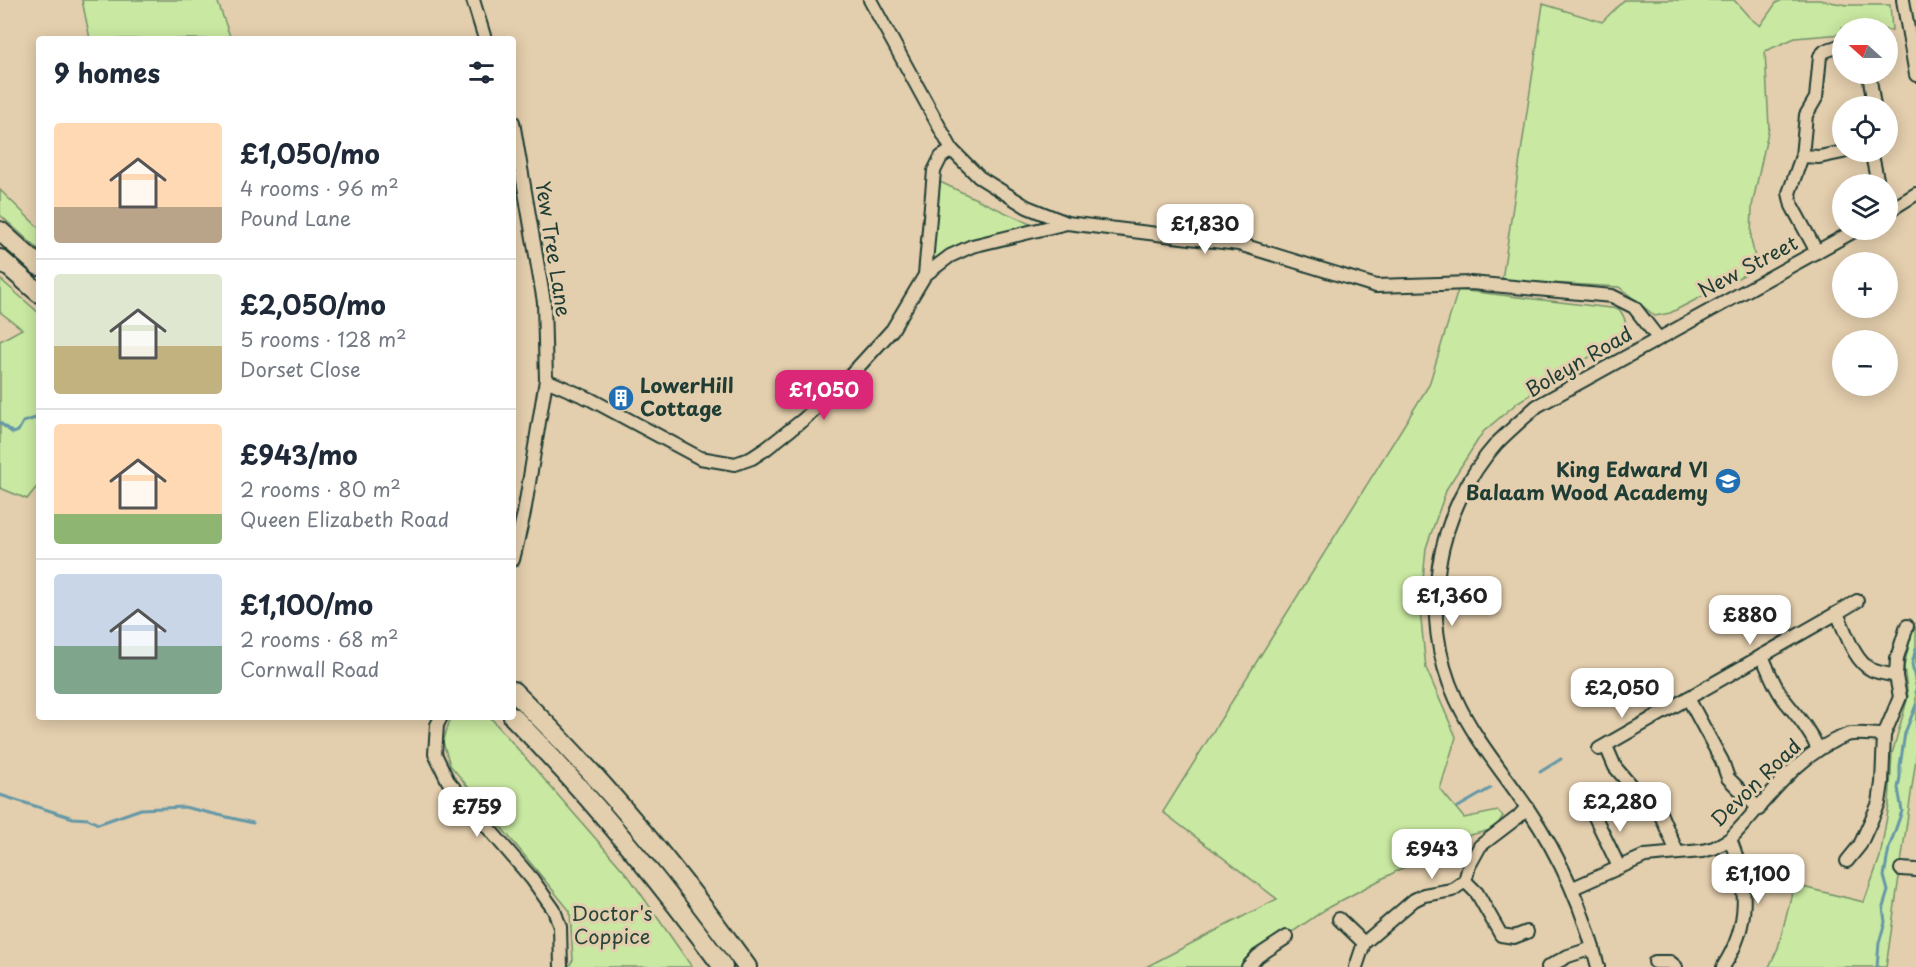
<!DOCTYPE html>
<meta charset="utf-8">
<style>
body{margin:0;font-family:"Playpen Sans",sans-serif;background:#f6f6f7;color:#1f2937;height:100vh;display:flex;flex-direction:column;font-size:22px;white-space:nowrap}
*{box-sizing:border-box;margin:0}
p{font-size:20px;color:#747a83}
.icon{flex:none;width:33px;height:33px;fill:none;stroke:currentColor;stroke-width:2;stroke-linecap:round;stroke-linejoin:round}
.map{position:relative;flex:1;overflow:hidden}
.panel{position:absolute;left:36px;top:36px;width:480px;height:684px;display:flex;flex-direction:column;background:#fff;border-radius:6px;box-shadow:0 3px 15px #0003}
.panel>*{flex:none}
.needle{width:39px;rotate:291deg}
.buttons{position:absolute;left:1832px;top:18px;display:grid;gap:12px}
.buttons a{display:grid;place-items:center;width:66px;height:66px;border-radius:50%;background:#fff;box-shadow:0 3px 15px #0003;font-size:30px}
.price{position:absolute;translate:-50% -51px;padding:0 14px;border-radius:12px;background:#fff;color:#222;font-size:20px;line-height:39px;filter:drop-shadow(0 2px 3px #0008)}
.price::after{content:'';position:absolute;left:50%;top:36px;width:18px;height:14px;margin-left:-9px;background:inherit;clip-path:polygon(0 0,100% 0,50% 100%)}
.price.selected{background:#db2777;color:#fff}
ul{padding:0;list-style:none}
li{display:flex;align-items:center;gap:18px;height:150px;padding:0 18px}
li+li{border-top:2px solid #e0e1e3}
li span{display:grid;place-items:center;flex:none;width:168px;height:120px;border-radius:6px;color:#555}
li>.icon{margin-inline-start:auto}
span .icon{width:72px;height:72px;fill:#fffc;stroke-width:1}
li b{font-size:26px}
h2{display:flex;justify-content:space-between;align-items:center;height:72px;padding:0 18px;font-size:26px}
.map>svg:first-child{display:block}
</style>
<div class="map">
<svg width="1916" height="967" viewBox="0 0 1916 967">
<rect width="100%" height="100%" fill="#e3cead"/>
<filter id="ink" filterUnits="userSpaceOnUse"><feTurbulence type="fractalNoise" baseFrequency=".0167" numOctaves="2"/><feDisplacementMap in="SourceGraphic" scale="12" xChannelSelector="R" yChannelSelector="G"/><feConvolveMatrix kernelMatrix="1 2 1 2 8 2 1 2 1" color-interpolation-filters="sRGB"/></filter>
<g filter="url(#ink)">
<g fill="#c9e8a1" stroke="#74926a" stroke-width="1.5">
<path d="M82,0H217L231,39H90Z"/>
<path d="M1624,0H1734L1749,17L1760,26L1776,3L1782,0H1819L1847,5H1890L1892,30L1842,28V34L1795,38L1765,51L1769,127L1752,206L1751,239L1757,268L1670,313L1655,316L1619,287L1502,280L1543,4L1602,22Z"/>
<path d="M940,182L1032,225C997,233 962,242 932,262Z"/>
<path d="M0,190L39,228V250L0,215Z"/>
<path d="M0,279L39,313V484L27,499L0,488V341L22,329L0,312Z"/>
<path d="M1458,290L1619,309C1627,320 1627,325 1621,337L1518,402L1483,432L1447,488L1426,548L1420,611L1426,668L1456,737L1440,789L1464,818L1498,811L1503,816L1498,824L1490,830L1459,838L1329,907L1241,967H1146L1277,899L1163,812L1429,385Z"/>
<path d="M1916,627V759L1886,967H1769L1778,948L1794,885L1864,902L1880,857L1889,805L1892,754L1908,697L1904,667L1911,635Z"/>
<path d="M451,717H490L629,877L692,967H568L573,960L570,911L450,765L443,742Z"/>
</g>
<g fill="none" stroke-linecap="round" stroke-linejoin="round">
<g stroke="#6598a7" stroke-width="3">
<path d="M0,423L13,433L18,431L23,422L39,417"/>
<path d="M1916,648L1912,664L1916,685"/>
<path d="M1916,689V692"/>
<path d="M1540,772L1561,759"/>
<path d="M0,795L73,818L88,819L98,824L141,809L184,807L253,823"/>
<path d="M1458,807L1491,788"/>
<path d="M1877,967L1879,943L1885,922L1883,907L1888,891L1884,876L1889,848L1902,811L1898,788L1900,777V766L1905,733L1916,705"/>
</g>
<defs>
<g id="minor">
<path d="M473,0L485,39"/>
<path d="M870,0L952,150L979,177L1027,207L1067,223L1239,244L1376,286L1471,283L1612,296L1634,307L1658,338"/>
<path d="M1903,0L1916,75"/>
<path d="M1870,80L1874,106"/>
<path d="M513,122L544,302L546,380L524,513L513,560"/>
<path d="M1868,152L1873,160L1877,179"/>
<path d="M1802,156L1819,157L1843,152"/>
<path d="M1887,212L1916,194"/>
<path d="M1817,252L1792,206L1789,193L1802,156L1806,115L1816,98L1820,56L1825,51L1842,45"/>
<path d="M925,275L934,171L941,157L952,150"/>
<path d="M546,380L590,399L700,458L735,464L752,458L767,448L804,419L849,377L892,330L925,275L950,256L972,246L1067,223"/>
<path d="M1857,601L1837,613C1845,630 1854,662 1872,670C1879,673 1888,674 1896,676"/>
<path d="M1762,656C1769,671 1775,689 1786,702C1799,718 1810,731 1818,749"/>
<path d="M1688,698L1722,761L1728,778L1759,809"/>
<path d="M441,717L437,725L435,754L448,781L532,879L554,910L560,927L561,967"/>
<path d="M1606,746L1615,767L1631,786L1660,813L1677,852"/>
<path d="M1599,749L1837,613"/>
<path d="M1593,813L1619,867"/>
<path d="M1847,861L1860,845L1879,803L1882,783L1884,735L1900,697L1896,676L1897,658L1907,626"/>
<path d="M1741,868L1789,877"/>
<path d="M1901,869L1916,870"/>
<path d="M1465,881L1477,893L1501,935L1514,937L1527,932"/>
<path d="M1573,888L1645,856L1702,851L1714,848L1730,839C1765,803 1797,753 1847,735C1857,732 1873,735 1884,735"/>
<path d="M1339,919L1364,943"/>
<path d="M1655,962H1670L1676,967"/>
<path d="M1248,967L1258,956L1287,937"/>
<path d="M1356,967L1364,943L1414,900L1424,895L1452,890L1465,881L1469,866L1480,846L1518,817L1527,807"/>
<path d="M1548,967L1568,956L1593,948"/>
<path d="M1598,967C1584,910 1561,858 1528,809C1504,773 1474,739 1456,699C1417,616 1436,511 1497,443C1510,430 1524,418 1537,406L1856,230"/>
<path d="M1723,967C1751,924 1748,884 1730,839"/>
</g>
<g id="highway">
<path d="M0,231L39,266"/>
<path d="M0,259L39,293"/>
<path d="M513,691C599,775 677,869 747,967"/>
<path d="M513,717C589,794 659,880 723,967"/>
</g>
</defs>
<use href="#minor" stroke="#1f3d34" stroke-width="16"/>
<use href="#highway" stroke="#1f3d34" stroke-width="22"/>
<use href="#minor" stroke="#e3cead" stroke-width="12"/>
<use href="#highway" stroke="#e3cead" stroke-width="18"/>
</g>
</g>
<defs>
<symbol id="building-disc" viewBox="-11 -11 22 22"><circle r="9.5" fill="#1f6fb2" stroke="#e3cead"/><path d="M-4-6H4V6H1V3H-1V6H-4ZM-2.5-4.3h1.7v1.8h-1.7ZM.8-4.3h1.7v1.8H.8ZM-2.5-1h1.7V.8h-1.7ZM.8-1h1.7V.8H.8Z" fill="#fff"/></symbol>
<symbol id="school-disc" viewBox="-11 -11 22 22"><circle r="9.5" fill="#1f6fb2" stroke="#e3cead"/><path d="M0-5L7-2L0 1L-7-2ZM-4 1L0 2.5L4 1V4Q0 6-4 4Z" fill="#fff"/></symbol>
</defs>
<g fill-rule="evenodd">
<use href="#building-disc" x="606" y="383" width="30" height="30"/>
<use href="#school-disc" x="1713" y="466" width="30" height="30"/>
</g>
<g text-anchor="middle" stroke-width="6" stroke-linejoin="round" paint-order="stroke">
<g font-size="20" fill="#1f3d34" stroke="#e3cead">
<text transform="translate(553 249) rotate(81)" y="7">Yew Tree Lane</text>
<text transform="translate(1748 267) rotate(-28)" y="7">New Street</text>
<text transform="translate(1579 362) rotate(-30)" y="7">Boleyn Road</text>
<text transform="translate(1756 783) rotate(-44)" y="7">Devon Road</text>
</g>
<g font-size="20" font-weight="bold" fill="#1f3d34" stroke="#e3cead" text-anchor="start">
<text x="640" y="393">LowerHill<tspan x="640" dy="23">Cottage</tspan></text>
<text x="1708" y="477" text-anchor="end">King Edward VI<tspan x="1708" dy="23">Balaam Wood Academy</tspan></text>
</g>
<g font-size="20" fill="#284639" stroke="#e3cead">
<text x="612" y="921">Doctor's<tspan x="612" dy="23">Coppice</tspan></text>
</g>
</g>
</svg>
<div class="buttons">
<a><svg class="needle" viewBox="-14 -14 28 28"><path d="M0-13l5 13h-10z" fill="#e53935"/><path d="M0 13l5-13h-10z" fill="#747a83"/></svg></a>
<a><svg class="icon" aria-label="locate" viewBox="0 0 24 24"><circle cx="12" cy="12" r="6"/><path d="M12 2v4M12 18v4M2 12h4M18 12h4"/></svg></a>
<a><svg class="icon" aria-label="layers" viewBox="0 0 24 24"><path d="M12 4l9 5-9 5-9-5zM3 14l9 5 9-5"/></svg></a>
<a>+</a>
<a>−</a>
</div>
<b class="price" style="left:1205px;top:255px">£1,830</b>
<b class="price selected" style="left:824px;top:421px">£1,050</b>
<b class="price" style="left:1452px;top:627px">£1,360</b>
<b class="price" style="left:1750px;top:646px">£880</b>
<b class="price" style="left:1622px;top:719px">£2,050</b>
<b class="price" style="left:1620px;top:833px">£2,280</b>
<b class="price" style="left:477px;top:838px">£759</b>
<b class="price" style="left:1432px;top:880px">£943</b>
<b class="price" style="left:1758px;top:905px">£1,100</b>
<section class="panel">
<h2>9 homes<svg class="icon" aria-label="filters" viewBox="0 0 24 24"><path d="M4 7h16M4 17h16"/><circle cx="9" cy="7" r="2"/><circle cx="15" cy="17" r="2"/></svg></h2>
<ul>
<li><span style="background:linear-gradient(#ffd9b3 70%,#b9a48a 0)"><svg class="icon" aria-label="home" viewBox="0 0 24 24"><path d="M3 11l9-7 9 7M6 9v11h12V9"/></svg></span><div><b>£1,050/mo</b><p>4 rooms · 96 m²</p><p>Pound Lane</p></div></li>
<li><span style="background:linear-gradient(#dfe7d0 60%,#c2b280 0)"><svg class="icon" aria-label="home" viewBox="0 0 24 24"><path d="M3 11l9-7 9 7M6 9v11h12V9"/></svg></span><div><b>£2,050/mo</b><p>5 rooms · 128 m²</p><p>Dorset Close</p></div></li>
<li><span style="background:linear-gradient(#ffd9b3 75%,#8fb573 0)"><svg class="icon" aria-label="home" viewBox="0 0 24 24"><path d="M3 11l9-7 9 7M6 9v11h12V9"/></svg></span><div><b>£943/mo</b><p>2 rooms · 80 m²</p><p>Queen Elizabeth Road</p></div></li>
<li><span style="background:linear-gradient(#c9d6e8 60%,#7fa58c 0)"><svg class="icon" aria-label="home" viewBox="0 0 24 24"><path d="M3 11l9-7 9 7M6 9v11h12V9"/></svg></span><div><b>£1,100/mo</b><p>2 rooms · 68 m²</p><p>Cornwall Road</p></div></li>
</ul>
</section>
</div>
